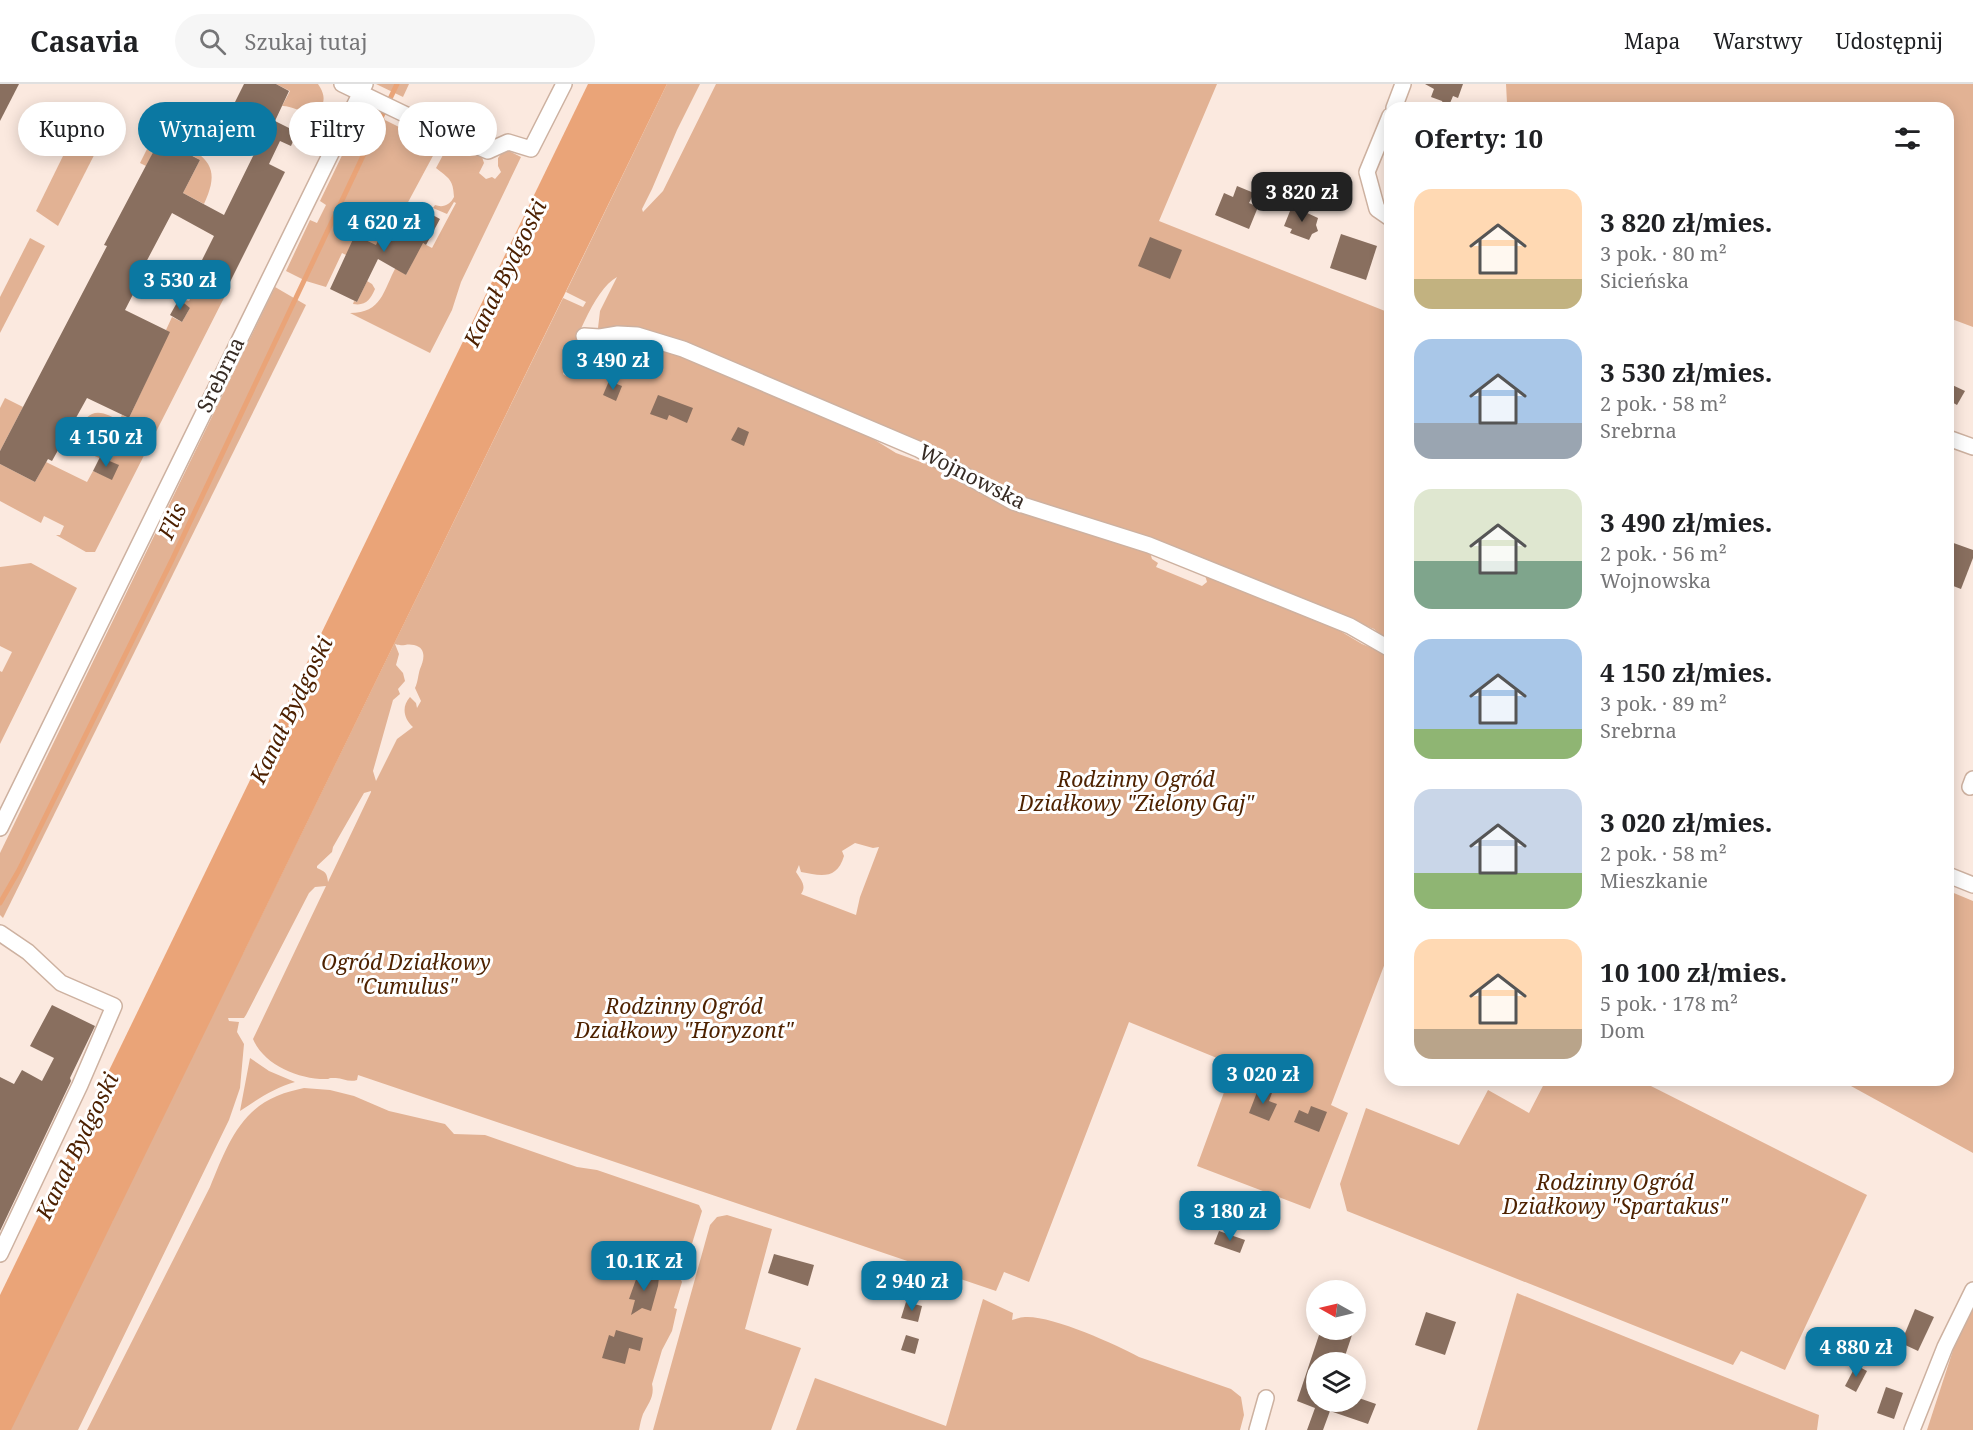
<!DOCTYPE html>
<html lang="pl">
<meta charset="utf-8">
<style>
body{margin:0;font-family:"Noto Serif",serif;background:#f6f6f6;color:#202124;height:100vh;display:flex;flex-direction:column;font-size:22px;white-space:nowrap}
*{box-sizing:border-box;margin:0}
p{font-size:20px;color:#757577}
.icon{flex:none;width:33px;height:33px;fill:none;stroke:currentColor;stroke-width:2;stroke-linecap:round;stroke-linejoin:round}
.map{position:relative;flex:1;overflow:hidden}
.panel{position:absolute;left:1384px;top:18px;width:570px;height:984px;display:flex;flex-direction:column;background:#fff;border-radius:18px;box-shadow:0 3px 15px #0003}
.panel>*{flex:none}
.guide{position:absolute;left:18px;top:18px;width:570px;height:54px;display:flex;gap:12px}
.needle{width:39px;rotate:278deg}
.tools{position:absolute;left:1306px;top:1196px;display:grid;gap:12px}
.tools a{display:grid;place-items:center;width:60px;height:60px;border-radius:50%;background:#fff;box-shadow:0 3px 15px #0003;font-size:30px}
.price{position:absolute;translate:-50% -51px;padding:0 14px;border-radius:12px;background:#0b78a2;color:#fff;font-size:20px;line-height:39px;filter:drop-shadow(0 2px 3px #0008)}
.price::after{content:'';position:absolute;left:50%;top:36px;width:18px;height:14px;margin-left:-9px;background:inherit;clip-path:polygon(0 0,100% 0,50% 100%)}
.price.current{background:#222;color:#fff}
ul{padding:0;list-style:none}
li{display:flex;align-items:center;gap:18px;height:150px;padding:0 30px}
li span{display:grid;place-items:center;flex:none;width:168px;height:120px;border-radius:18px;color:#555}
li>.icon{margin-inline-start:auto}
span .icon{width:72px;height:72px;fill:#fffc;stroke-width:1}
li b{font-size:26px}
h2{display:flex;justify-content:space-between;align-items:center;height:72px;padding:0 30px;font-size:26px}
.chip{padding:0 21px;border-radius:27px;background:#fff;box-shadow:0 3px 15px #0003;font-size:21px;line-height:54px}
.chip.current{background:#0b78a2;color:#fff}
header{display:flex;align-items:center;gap:36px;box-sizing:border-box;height:84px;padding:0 30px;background:#fff;border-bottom:2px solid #e0e0e0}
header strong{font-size:28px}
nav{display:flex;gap:33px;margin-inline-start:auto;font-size:21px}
.search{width:420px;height:54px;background:#f6f6f6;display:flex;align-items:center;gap:15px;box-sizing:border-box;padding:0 21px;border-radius:33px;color:#757577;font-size:22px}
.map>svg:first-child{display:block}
</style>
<header>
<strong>Casavia</strong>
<div class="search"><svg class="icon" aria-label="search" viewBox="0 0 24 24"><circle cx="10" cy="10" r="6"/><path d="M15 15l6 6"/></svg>Szukaj tutaj</div>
<nav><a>Mapa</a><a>Warstwy</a><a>Udostępnij</a></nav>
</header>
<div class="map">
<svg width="1973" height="1346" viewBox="0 0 1973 1346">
<rect width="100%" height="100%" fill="#fbe9df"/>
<g fill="#e2b294" fill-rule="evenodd">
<path d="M276,0H318C322,6 325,12 323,19C316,39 294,21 282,22L290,7Z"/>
<path d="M376,0H409L403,13Z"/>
<path d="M667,0H700L677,46L652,105L642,125L643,128L663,107L716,0H1217L1159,137L1390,229V559L1374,545L1251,496L1236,493L1204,481L1197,483L1188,479L1180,472L1179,469L1118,445L1044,426L987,401L910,356L893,349L864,340L696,266L632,245H616L604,248L598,244L600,227L617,193C593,206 573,264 563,290L566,292C574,287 574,279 579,272C602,248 631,253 660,261L849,340L896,369L948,388L967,400L999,415L1003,421L1009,423L1014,422L1045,433L1057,434L1065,439L1076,440L1078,437L1085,438L1089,445L1149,465L1152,475L1158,479L1156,483L1202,502L1207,498L1205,491L1249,508L1280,518L1302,530L1320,535L1362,560L1390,571V866L1331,1021L1348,1029L1310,1125L1197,1082L1234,981L1129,938L1029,1198L1004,1188L996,1207L358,991L357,996C348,999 342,993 334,994C325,994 333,995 325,995C298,995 264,981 253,955L326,802L315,803L309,809L246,931L244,934H228L229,937L239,938L237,948L244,960L240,1004L229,1036L78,1346H7L13,1327L26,1309L32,1287L37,1282L32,1276L34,1272L39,1275L47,1265L50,1248L59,1242L54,1239L65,1226L70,1214L79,1202L104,1147V1138H112L113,1134L108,1128H112L113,1124L118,1121L119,1117L115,1112L117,1111L120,1112L123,1110L134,1086L133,1079L136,1073H140L145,1062L144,1057L151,1052L158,1028L167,1017L170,1008L177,1000L206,932C219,917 230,893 233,874L243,869L563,214L583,223L586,218L566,208ZM395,560C403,563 406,559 414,561C427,564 424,576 420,585C418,591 418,598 415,604L421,617L417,624L416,619L410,613C401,623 404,635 413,643L397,655L376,697L373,687L393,616L400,610L398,605L405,597L403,589L396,581L399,570ZM371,707V708L328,798C327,788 325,788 317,784V782L332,768L333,763L364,709ZM855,759L873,764L879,763L860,813L856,831L801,810C807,802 801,796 796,788L799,781L801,788C821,792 837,796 844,772L842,767Z"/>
<path d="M1506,0H1973V243L1949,234L1948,24H1516L1507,19Z"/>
<path d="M89,19L116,28L58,142L36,127Z"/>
<path d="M376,27L383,31L385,36L403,45H406L411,40L433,50L438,56L432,65L435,68L406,122L400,127L393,124L382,149L417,156L432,164L456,119L454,118L447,130L433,124L435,121C443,124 450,121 454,113C453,96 450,95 436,84L450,58L482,73L484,79L479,89L486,95L492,93L495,95L501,88L498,82V74L505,65L521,73L461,198L452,226L430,269L350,229C382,229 383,207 396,183L406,191L412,179L406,176L346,171L342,169L326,203L306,197L286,187L310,136L317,139L326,121L320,117L361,32L368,28Z"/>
<path d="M156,47L179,59L177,63L160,55L146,82L140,79Z"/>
<path d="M187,62C215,78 217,92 204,120L183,109L200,76L184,67Z"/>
<path d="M30,154L45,162L0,249V213Z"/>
<path d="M194,193L227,208L95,468H86L56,451H60L64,442L44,432L41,439L0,417V380L35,398L46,378L87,398L93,387L112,395L118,381C109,377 90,373 85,364C78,354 80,335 92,330C101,326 112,333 119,336L122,331L129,334L169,248L166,246L172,233L182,238L190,224L183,220L185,216L189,217L198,200L193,197Z"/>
<path d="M367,197L372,200L375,205C370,216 366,222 353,220L354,217L357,218Z"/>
<path d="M275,203L306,221L3,834L0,831V769Z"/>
<path d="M5,314L23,323L0,367V324Z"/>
<path d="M31,479L77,504L0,660V587L2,588L12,568L0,562V483Z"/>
<path d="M1949,807L1973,817V1069L1840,996H1948Z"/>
<path d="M250,974L269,987L295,998C274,1004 258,1015 240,1027Z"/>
<path d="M1546,996H1639L1867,1111L1785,1286L1741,1267L1733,1281L1347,1127L1340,1100L1366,1024L1459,1061L1488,1006L1529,1029Z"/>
<path d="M304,1004L330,1006L354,1012L389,1027L445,1040L454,1050L485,1051L577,1083L597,1086L699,1121L702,1127L681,1196L682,1198L674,1224L677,1225L672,1247L662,1266L652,1300C655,1312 648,1320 643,1330C641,1335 640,1341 639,1346H87L210,1103C225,1067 238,1028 277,1012C286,1008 296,1006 304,1004Z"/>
<path d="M727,1131L772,1145L745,1245L801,1264L771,1346H653L710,1141L717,1133Z"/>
<path d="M1517,1209L1819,1331L1817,1346H1477Z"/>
<path d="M983,1215L1013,1229L1012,1236C1016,1235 1021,1233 1025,1233C1050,1231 1116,1260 1139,1273L1231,1305L1241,1313L1244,1331L1240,1346H796L815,1294L946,1342Z"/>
<path d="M1973,1225V1346H1927L1957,1254Z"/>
</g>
<path fill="#eaa478" d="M588,0H667L11,1346H0V1211Z"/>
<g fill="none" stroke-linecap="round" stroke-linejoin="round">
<path stroke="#eaa478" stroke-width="5" d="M0,819L19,786L172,476L397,0"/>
</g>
<g fill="#896f5f">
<path d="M0,0H19L0,37Z"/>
<path d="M244,0H276L289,7L275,37L297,48L291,62L280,57L269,80L285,88L225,208L194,192L214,152L172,129L144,182L147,183L125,226L170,248L129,334L87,314L52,377L48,375L35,398L0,380V367L107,162L104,161L160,55L200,76L183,109L224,131L258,62L222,44Z"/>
<path d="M1425,0H1463L1458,14L1453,12L1448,24H1445L1442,17L1431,13L1434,5Z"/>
<path d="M1237,102L1254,109L1249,119L1258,123L1249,145L1215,131L1224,109L1233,113Z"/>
<path d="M1292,122L1318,134L1316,141L1318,147L1312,150L1309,156L1290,149L1292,145L1284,142Z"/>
<path d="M418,123L440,135L426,161L423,159L406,191L378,175L357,218L330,205L355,151L376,161L388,136L406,144Z"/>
<path d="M1341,150L1377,162L1366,196L1330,184Z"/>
<path d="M1150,153L1182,166L1170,195L1138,182Z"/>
<path d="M179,215L190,224L182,238L170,231Z"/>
<path d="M609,297L622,302L616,317L603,311Z"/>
<path d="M1948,299L1965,307L1957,321L1948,316Z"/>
<path d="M658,311L693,324L687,339L669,331L667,336L650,330Z"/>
<path d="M738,343L749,348L744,362L731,356Z"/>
<path d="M100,373L119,381L112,396L93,387Z"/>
<path d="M1948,457L1973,466V474L1961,505L1948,500Z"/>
<path d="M52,921L95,942L70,994L71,997L0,1147V993L14,1000L22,986L42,997L54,974L30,962Z"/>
<path d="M1259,1003L1272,1009L1269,1017L1277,1020L1269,1037L1249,1029Z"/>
<path d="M1311,1022L1327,1028L1319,1048L1294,1038L1299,1026L1308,1030Z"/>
<path d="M1219,1147L1245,1156L1240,1169L1214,1160Z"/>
<path d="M774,1170L814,1181L808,1202L768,1189Z"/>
<path d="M639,1187L659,1193L658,1202L651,1227L642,1224L631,1231L635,1216L629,1215Z"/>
<path d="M906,1218L922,1222L918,1238L901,1234Z"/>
<path d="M1915,1225L1934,1233L1918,1267L1901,1259Z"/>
<path d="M1426,1228L1456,1238L1445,1271L1415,1261Z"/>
<path d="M1321,1245H1354L1343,1278H1317V1317H1356V1313L1376,1320L1368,1340L1330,1327L1323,1346H1307L1315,1324L1297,1317Z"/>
<path d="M616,1246L643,1254L640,1267L629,1264L625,1280L602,1274L609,1251L614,1253Z"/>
<path d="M906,1251L919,1255L915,1270L901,1266Z"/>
<path d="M1856,1281L1867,1287L1856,1308L1845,1302Z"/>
<path d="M1886,1303L1903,1309L1894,1335L1877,1329Z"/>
</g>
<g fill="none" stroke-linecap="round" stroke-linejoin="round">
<defs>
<g id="street">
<path d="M342,0L421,38L488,67L508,58L531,65L564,0"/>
<path d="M1394,24L1403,0"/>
<path d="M1390,32L1367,88L1377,125L1390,134"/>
<path d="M584,252L600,253L618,250L637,251L683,265L918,365L1013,418L1149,461L1350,542L1390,565"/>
<path d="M1948,354L1973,363"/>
<path d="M1970,703L1973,695"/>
<path d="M0,744L365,0"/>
<path d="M1948,791L1973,801"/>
<path d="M0,849L28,868L61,899L114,922L80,1001L0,1170"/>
<path d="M1257,1346L1266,1314"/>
<path d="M1912,1346L1945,1263L1973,1206"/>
</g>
</defs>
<use href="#street" stroke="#cdb1a0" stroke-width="18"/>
<use href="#street" stroke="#fff" stroke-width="15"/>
</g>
<g text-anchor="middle" stroke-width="6" stroke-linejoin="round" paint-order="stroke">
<g font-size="21" fill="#362b24" stroke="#fff">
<text transform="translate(221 291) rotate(-64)" y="7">Srebrna</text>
<text transform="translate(972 393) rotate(27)" y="7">Wojnowska</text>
</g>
<g font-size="21" font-style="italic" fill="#4e2200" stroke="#fff">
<text x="1136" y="703">Rodzinny Ogród<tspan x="1136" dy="24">Działkowy "Zielony Gaj"</tspan></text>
<text x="406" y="886">Ogród Działkowy<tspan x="406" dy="24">"Cumulus"</tspan></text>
<text x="684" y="930">Rodzinny Ogród<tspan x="684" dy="24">Działkowy "Horyzont"</tspan></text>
<text x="1615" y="1106">Rodzinny Ogród<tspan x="1615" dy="24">Działkowy "Spartakus"</tspan></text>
</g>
<g font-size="22" font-style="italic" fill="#4c2000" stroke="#fff">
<text transform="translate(505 189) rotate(-64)" y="8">Kanał Bydgoski</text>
<text transform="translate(172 437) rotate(-65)" y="8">Flis</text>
<text transform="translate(291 626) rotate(-64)" y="8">Kanał Bydgoski</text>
<text transform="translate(77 1062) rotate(-64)" y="8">Kanał Bydgoski</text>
</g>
</g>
</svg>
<div class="tools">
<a><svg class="needle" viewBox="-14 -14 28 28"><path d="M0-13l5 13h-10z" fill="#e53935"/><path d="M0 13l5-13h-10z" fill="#757577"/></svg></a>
<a><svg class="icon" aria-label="layers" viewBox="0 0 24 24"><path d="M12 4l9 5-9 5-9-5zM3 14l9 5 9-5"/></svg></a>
</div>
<b class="price current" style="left:1302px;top:139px">3 820 zł</b>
<b class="price" style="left:384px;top:169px">4 620 zł</b>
<b class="price" style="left:180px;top:227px">3 530 zł</b>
<b class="price" style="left:613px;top:307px">3 490 zł</b>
<b class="price" style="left:106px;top:384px">4 150 zł</b>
<b class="price" style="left:1263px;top:1021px">3 020 zł</b>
<b class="price" style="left:1230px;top:1158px">3 180 zł</b>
<b class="price" style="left:644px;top:1208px">10.1K zł</b>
<b class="price" style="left:912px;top:1228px">2 940 zł</b>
<b class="price" style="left:1856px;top:1294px">4 880 zł</b>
<div class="guide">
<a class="chip">Kupno</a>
<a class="chip current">Wynajem</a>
<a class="chip">Filtry</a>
<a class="chip">Nowe</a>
</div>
<section class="panel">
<h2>Oferty: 10<svg class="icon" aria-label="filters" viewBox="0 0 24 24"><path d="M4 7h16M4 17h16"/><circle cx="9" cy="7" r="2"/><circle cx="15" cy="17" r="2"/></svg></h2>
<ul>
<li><span style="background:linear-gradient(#ffd9b3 75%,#c2b280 0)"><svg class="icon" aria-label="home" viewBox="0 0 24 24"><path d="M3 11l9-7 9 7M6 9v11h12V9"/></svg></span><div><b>3 820 zł/mies.</b><p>3 pok. · 80 m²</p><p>Sicieńska</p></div></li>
<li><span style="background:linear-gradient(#a9c7e8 70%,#9aa5b1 0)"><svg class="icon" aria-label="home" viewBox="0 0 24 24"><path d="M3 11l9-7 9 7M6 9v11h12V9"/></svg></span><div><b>3 530 zł/mies.</b><p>2 pok. · 58 m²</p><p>Srebrna</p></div></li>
<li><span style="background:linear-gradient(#dfe7d0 60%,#7fa58c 0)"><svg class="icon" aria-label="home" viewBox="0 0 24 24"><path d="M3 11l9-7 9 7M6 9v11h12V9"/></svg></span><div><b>3 490 zł/mies.</b><p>2 pok. · 56 m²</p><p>Wojnowska</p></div></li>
<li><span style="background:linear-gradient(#a9c7e8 75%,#8fb573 0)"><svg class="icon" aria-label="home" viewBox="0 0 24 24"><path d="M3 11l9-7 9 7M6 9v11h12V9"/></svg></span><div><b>4 150 zł/mies.</b><p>3 pok. · 89 m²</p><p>Srebrna</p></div></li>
<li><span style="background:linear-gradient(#c9d6e8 70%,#8fb573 0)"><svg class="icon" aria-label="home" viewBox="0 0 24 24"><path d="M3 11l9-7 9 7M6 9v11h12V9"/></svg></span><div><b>3 020 zł/mies.</b><p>2 pok. · 58 m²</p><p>Mieszkanie</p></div></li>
<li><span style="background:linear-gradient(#ffd9b3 75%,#b9a48a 0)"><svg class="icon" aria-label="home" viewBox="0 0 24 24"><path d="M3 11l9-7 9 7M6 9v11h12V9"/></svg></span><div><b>10 100 zł/mies.</b><p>5 pok. · 178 m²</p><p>Dom</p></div></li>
</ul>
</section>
</div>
